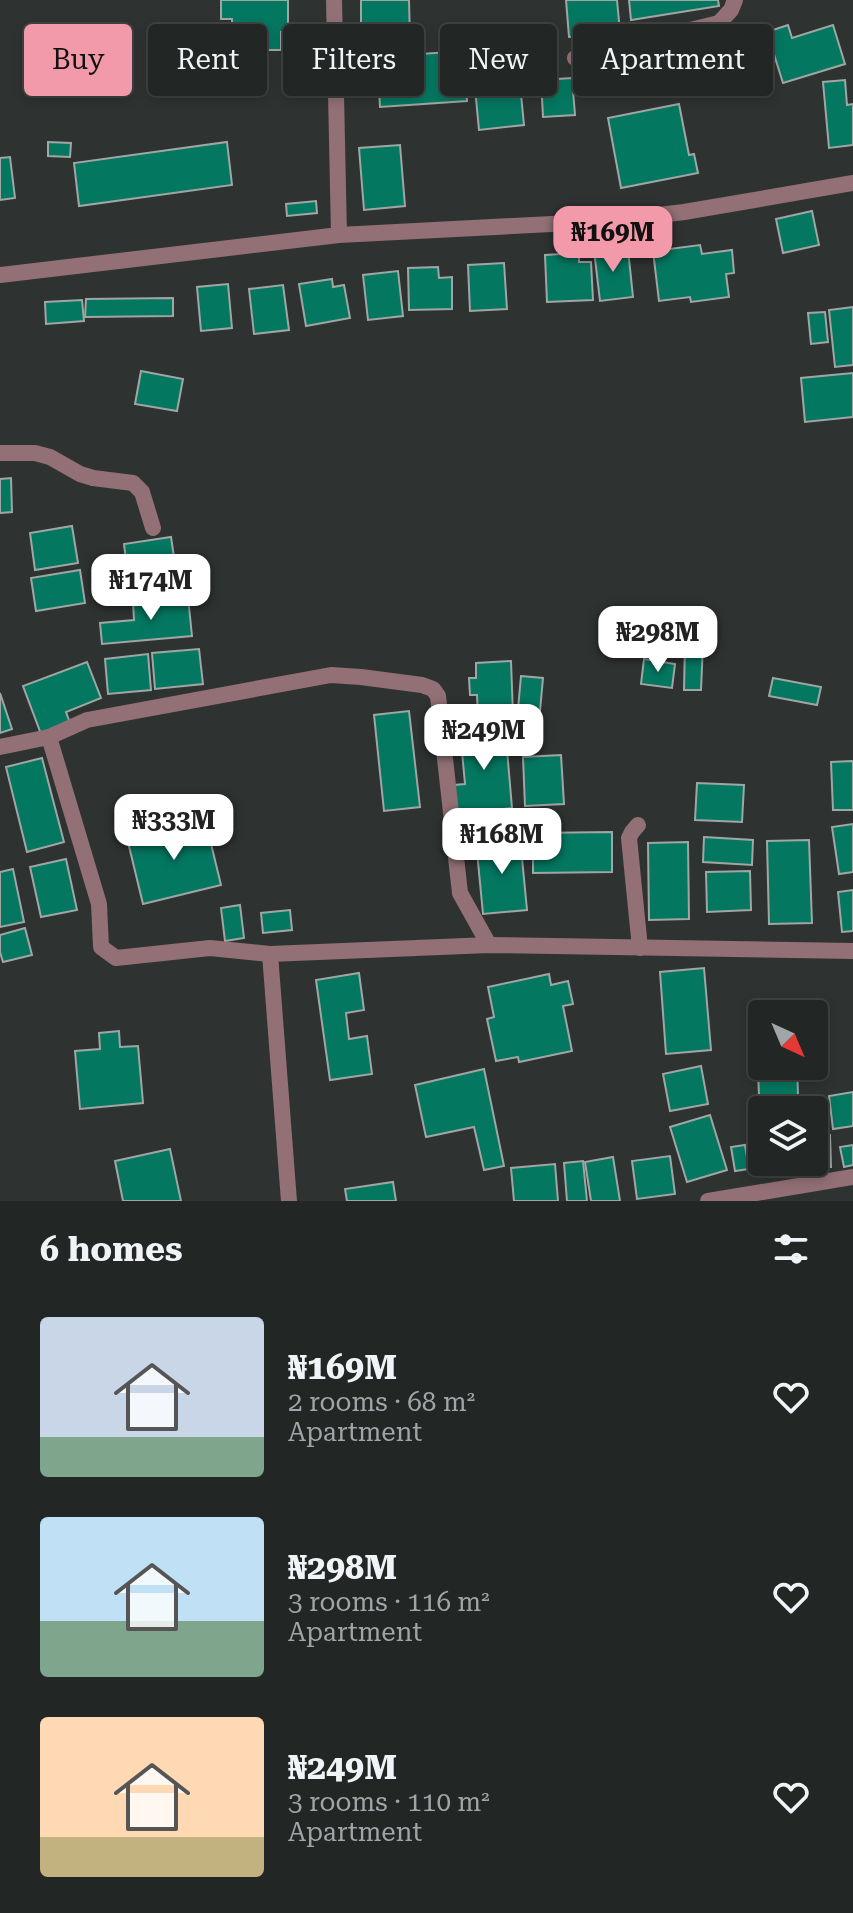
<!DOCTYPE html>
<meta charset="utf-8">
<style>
body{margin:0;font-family:"Roboto Serif",serif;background:#2a2e2d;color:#f1f3f6;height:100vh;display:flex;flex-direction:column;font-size:30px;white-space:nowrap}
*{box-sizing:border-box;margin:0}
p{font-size:26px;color:#a2a5a7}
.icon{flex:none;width:44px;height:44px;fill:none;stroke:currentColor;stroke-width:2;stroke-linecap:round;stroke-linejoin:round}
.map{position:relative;height:1201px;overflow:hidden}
.side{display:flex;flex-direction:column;background:#222625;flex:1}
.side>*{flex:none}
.guide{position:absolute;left:24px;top:24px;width:806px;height:72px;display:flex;gap:16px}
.needle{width:52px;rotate:136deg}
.controls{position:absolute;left:748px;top:1000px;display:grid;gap:16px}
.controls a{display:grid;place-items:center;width:80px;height:80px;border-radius:8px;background:#222625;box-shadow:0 4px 12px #0003,0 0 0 2px #3f4342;font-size:40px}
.price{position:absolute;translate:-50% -68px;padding:0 18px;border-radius:16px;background:#fff;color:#222;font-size:26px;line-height:52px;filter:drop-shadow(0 2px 4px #0008)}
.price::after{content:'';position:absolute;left:50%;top:48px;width:24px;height:18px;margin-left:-12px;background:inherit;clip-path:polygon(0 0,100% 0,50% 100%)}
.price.selected{background:#f39aaa;color:#111}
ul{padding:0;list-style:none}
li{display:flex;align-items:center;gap:24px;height:200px;padding:0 40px}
li span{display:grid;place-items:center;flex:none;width:224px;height:160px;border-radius:8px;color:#555}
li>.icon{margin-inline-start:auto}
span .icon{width:96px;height:96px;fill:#fffc;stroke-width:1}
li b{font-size:34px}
h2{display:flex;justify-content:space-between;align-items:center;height:96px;padding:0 40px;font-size:34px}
.tag{padding:0 28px;border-radius:8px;background:#222625;box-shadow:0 4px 12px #0003,0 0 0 2px #3f4342;font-size:28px;line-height:72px}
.tag.selected{background:#f39aaa;color:#111}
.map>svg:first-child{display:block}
</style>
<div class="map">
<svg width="853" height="1201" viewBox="0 0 853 1201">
<rect width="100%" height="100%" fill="#2e3231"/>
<g fill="#047760" stroke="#a0a6a4" stroke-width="2">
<path d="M221,0H288V32H281V50H232V19H221Z"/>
<path d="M361,0H409L410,40H361Z"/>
<path d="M566,0H617L620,32L569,37Z"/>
<path d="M629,0H718L719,6L631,20Z"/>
<path d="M788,25L792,38L833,25L845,64L783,83L767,32Z"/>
<path d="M726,39L731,89L689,94L684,44Z"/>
<path d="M464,51L467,101L380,107L377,57Z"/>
<path d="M676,52L679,94L634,97L632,55Z"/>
<path d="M517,53L524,125L479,130L472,57Z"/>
<path d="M258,55L259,88L223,89L222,57Z"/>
<path d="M572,78L575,115L543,117L541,80Z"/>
<path d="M845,80L847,105L853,104V145L829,148L823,82Z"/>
<path d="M679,104L689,155L694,154L698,173L621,188L608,118Z"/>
<path d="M48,142L71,143L70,157L48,156Z"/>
<path d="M227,142L232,185L79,206L74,163Z"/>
<path d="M400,145L405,206L364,210L359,148Z"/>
<path d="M10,157L15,198L0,200V158Z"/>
<path d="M316,201L317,213L287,216L286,204Z"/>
<path d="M812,211L819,245L783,253L776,219Z"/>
<path d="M700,245L702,254L732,250L734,273L726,274L729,297L691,302L690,297L659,301L653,251Z"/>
<path d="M618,247L619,250L628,249L633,297L600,301L594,250Z"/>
<path d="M579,253V262H591L593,300L547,302L545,255Z"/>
<path d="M504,263L507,309L470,311L468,265Z"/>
<path d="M438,267L439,278L452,277V309L409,310L408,268Z"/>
<path d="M398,271L403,316L368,320L363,275Z"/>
<path d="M332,279L333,287L344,285L350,318L306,326L299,284Z"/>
<path d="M228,284L232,328L201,331L197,287Z"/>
<path d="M283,285L289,330L254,334L249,289Z"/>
<path d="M173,298V316L85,317L86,299Z"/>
<path d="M82,300L84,321L46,324L45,302Z"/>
<path d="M853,307V365L835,367L829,310Z"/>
<path d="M825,312L828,342L811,344L808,313Z"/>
<path d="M141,371L183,379L177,411L135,404Z"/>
<path d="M853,373V417L805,422L801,378Z"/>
<path d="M11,478L12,512L0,513V479Z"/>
<path d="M72,526L78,563L35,570L30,533Z"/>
<path d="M171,537L177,577L129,584L124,544Z"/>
<path d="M80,570L85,603L36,611L31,578Z"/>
<path d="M188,597L192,636L102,644L100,623L134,620L133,602Z"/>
<path d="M685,643L703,644L701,690H684Z"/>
<path d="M199,649L203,684L155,689L152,653Z"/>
<path d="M148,654L151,690L108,694L105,659Z"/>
<path d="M644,659L675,664L672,688L641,684Z"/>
<path d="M511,661L513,715L478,716L477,695H470L469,678H476V663Z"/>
<path d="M87,662L101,698L66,712L70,723L41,734L23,686Z"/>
<path d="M521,676L543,678L540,711L518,709Z"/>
<path d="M773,678L821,687L817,705L769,696Z"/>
<path d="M0,693L12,729L0,733Z"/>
<path d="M409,711L420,807L384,811L374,715Z"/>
<path d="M505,726L512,808L456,814L454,785L465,784L460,730Z"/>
<path d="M561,755L564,804L525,806L523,757Z"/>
<path d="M42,758L64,842L27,852L6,767Z"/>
<path d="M853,761V810H833L831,762Z"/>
<path d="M697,783L744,785L742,822L695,820Z"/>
<path d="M205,819L221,885L143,904L127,838Z"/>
<path d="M853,824V872L839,874L832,827Z"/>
<path d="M612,832V872L533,873V833Z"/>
<path d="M520,837L527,910L483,914L476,841Z"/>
<path d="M704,837L753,840L752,865L703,862Z"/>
<path d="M809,840L812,923L769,924L767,841Z"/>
<path d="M688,842L689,919L649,920L648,843Z"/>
<path d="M66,859L77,910L41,917L30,867Z"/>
<path d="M13,869L24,922L0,927V872Z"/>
<path d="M750,871L751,910L707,912L706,872Z"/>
<path d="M853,890V931L842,932L838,892Z"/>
<path d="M240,905L244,938L225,941L221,908Z"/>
<path d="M290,910L292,930L263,933L261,913Z"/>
<path d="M25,928L32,955L3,962L0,952V935Z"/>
<path d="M704,968L711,1050L666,1054L660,972Z"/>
<path d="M359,973L364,1010L346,1013L349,1039L367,1036L372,1074L330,1080L316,980Z"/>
<path d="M549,974L551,985L568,981L573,1004L563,1006L572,1051L519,1062L518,1057L496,1061L487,1019L494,1017L488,987Z"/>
<path d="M119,1031L120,1047L138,1046L143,1103L80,1109L75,1051L100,1049L99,1033Z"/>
<path d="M701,1066L708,1104L670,1111L663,1074Z"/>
<path d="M797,1067L798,1095L759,1097L758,1069Z"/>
<path d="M484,1069L504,1166L484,1170L474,1127L426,1137L415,1085Z"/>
<path d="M853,1092V1126L833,1129L829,1096Z"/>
<path d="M826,1107V1130H814V1110H802V1108Z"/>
<path d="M710,1115L727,1170L687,1182L670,1127Z"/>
<path d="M830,1135L831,1167L802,1168V1162H814V1136Z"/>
<path d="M745,1145L749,1169L735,1171L731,1147Z"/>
<path d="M853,1145V1165L844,1167L840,1147Z"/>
<path d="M170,1149L181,1201H123L115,1161Z"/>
<path d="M670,1156L675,1194L637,1199L632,1161Z"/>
<path d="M613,1157L620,1201H591L585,1162Z"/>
<path d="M583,1161L587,1201H567L564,1163Z"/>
<path d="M555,1164L558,1201H514L511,1168Z"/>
<path d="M393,1182L396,1201H347L345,1189Z"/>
</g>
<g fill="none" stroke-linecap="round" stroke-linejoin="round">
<g stroke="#927075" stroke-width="16">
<path d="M334,0L339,235"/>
<path d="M575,58L719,23L731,10L735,0"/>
<path d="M0,275L339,235L609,221L684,212L853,183"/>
<path d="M0,453H35L50,457L80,474L93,478L133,483L142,492L153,528"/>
<path d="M49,737L99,904L101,947L116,958L210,948L270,954L489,945L853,951"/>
<path d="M0,747L49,737L87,720L331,675L361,677L422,685L433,689L438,696L460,893L489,945"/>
<path d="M638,825L632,832L629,838L640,948"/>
<path d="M270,954L289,1201"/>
<path d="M708,1201L853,1177"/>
</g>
</g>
</svg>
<div class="controls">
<a><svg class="needle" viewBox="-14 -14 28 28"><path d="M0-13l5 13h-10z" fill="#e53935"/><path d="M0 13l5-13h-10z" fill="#a2a5a7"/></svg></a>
<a><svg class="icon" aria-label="layers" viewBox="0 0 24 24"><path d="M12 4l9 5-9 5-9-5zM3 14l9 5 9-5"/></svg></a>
</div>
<b class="price selected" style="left:613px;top:274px">₦169M</b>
<b class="price" style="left:151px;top:622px">₦174M</b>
<b class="price" style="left:658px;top:674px">₦298M</b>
<b class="price" style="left:484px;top:772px">₦249M</b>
<b class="price" style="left:174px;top:862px">₦333M</b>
<b class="price" style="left:502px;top:876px">₦168M</b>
<div class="guide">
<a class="tag selected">Buy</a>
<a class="tag">Rent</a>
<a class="tag">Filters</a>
<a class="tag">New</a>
<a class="tag">Apartment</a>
</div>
</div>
<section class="side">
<h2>6 homes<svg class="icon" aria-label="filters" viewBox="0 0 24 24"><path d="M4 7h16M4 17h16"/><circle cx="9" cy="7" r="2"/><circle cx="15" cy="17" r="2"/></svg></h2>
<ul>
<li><span style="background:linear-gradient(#c9d6e8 75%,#7fa58c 0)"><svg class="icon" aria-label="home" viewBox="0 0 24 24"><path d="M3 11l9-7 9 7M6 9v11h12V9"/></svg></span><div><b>₦169M</b><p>2 rooms · 68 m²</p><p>Apartment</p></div><svg class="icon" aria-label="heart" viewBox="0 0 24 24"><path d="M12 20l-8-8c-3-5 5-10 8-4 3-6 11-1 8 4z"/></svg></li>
<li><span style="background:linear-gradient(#bfe0f5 65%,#7fa58c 0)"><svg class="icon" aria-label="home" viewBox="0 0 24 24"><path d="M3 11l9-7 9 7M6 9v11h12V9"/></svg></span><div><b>₦298M</b><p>3 rooms · 116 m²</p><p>Apartment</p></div><svg class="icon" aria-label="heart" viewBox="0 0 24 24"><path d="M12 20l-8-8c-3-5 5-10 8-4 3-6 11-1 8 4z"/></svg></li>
<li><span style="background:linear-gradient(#ffd9b3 75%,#c2b280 0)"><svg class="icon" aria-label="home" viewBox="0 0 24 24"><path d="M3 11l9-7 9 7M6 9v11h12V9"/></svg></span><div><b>₦249M</b><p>3 rooms · 110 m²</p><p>Apartment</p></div><svg class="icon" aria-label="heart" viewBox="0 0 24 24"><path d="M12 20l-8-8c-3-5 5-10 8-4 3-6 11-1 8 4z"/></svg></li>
</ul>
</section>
